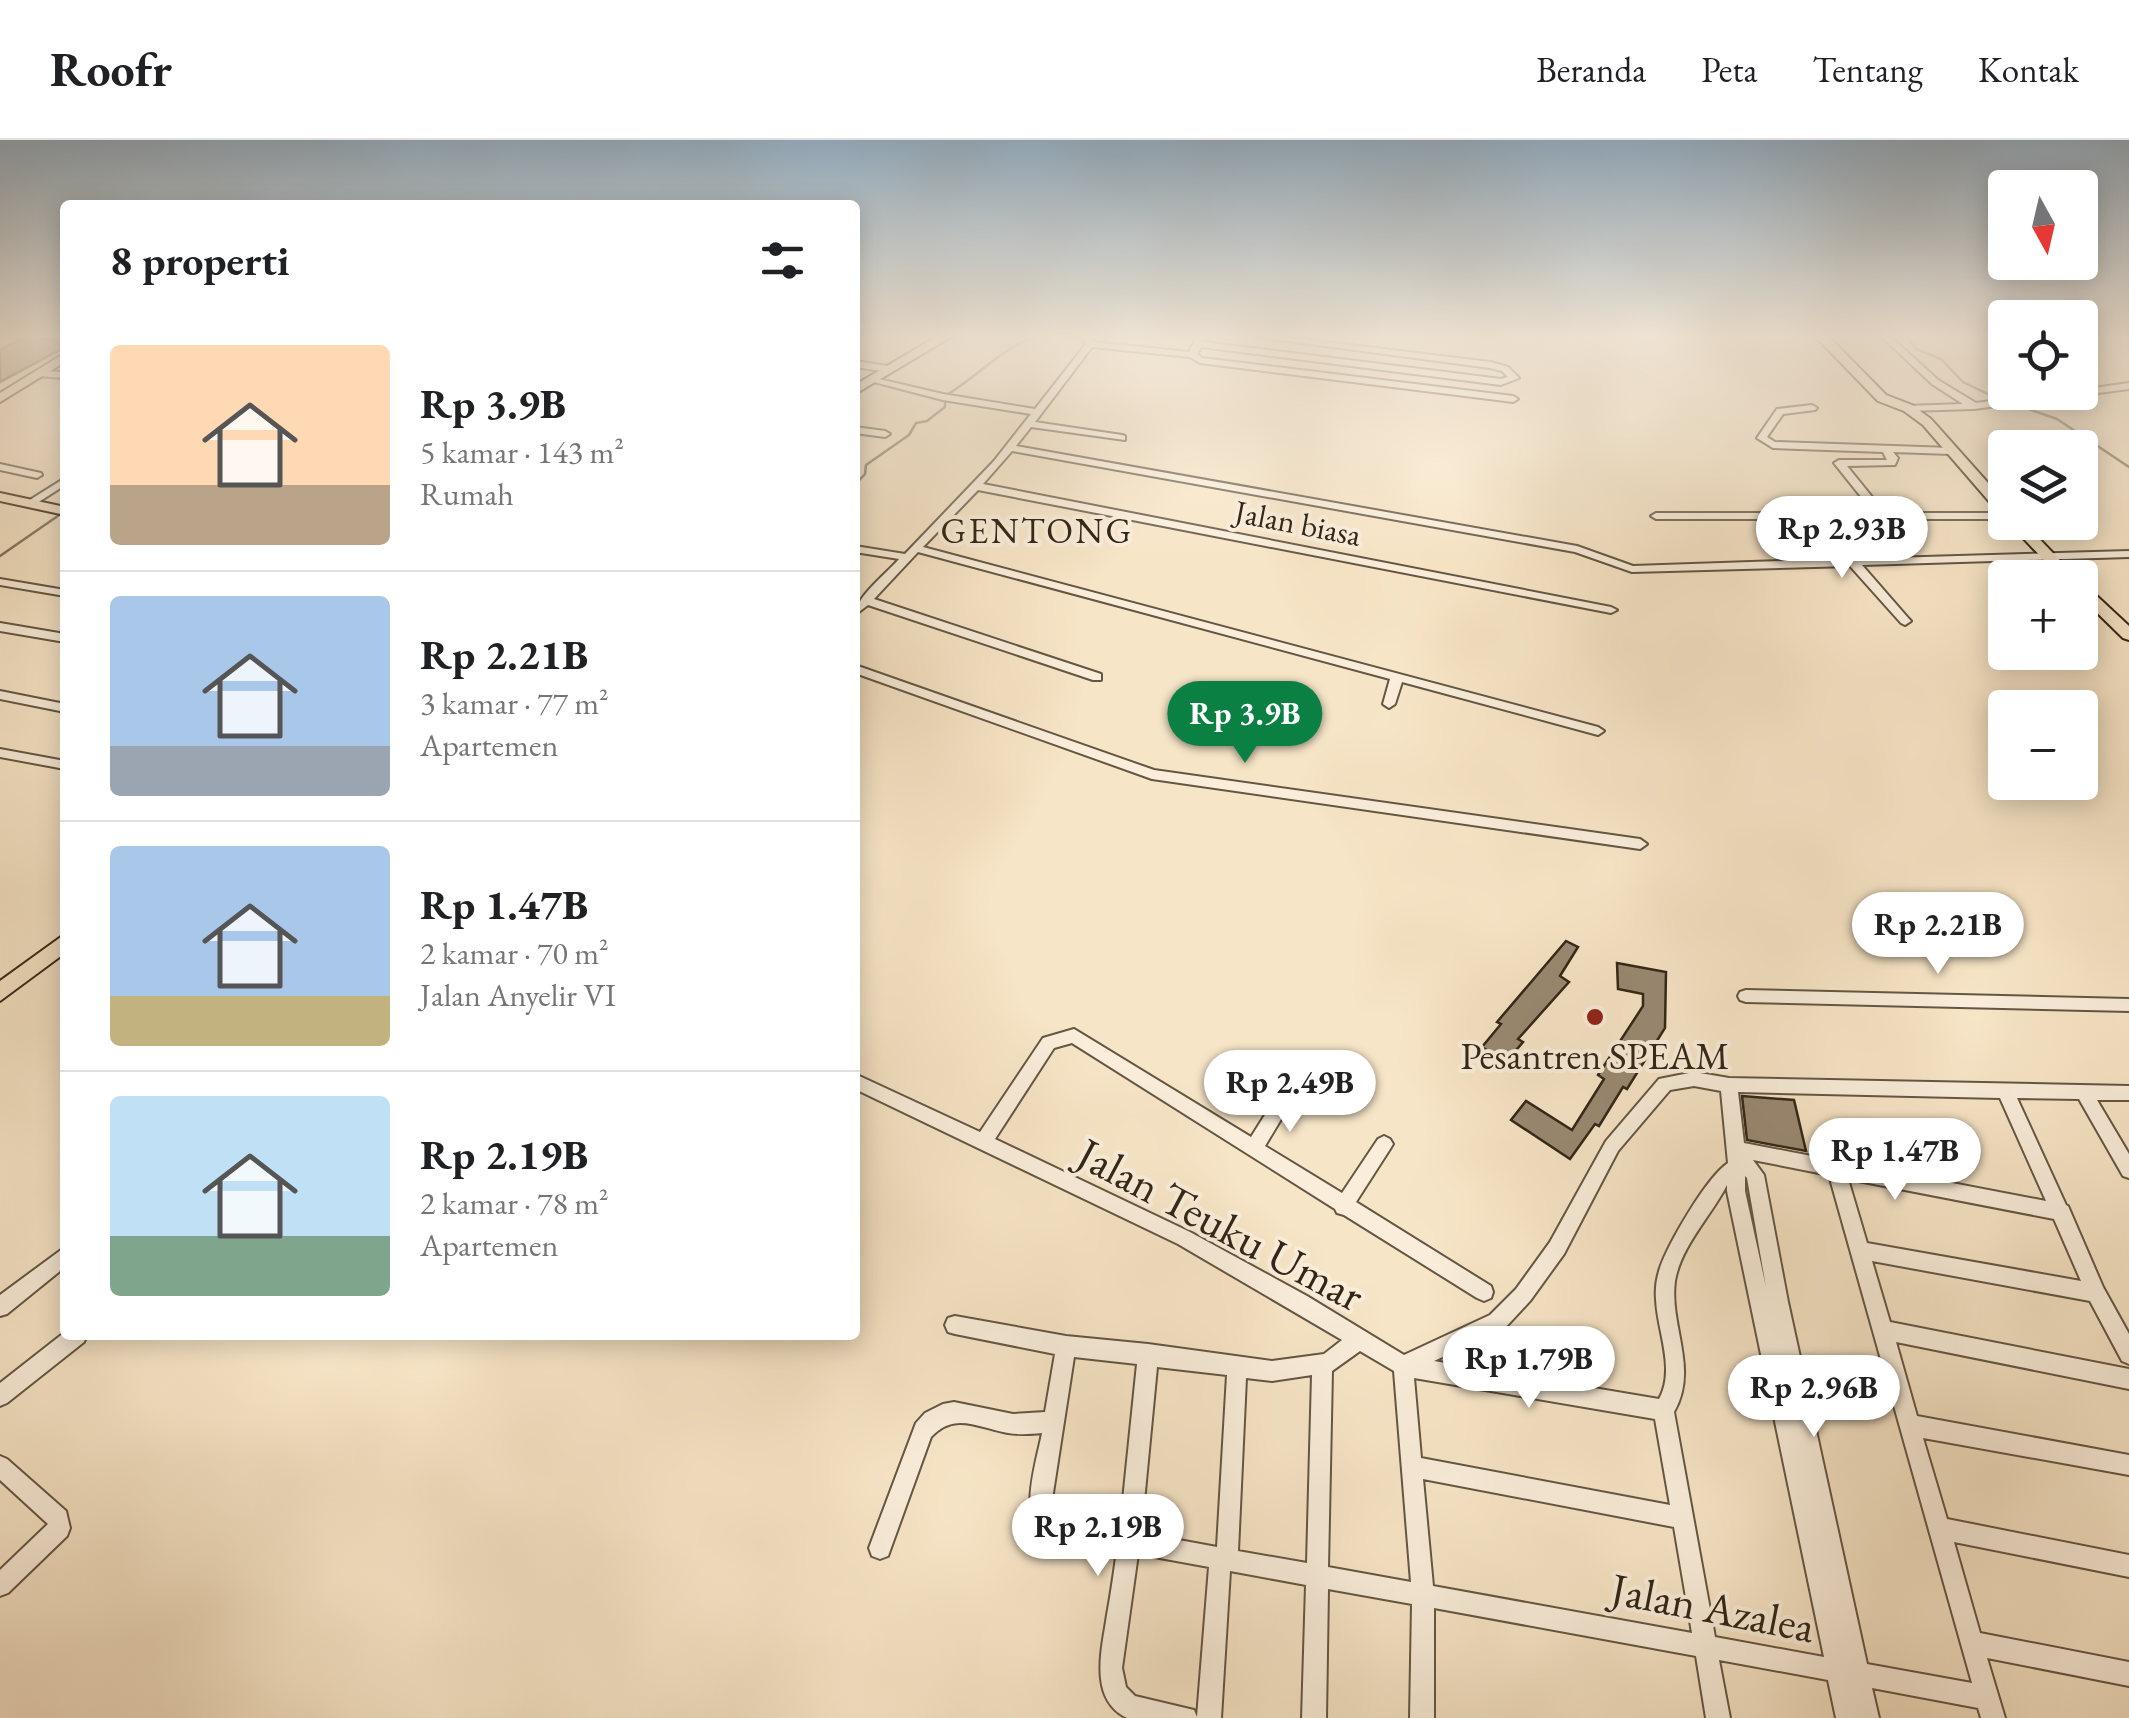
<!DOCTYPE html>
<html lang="id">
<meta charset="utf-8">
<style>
body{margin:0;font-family:"EB Garamond",serif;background:#f6f6f6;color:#202124;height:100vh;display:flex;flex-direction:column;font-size:38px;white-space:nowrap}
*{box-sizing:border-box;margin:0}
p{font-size:32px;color:#757577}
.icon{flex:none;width:55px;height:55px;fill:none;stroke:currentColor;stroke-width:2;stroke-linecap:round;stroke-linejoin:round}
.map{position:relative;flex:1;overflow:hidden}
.drawer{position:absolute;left:60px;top:60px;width:800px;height:1140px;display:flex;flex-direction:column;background:#fff;border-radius:10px;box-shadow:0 5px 25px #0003}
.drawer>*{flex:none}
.needle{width:65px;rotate:172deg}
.tools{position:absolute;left:1988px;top:30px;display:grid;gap:20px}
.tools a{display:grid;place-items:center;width:110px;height:110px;border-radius:10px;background:#fff;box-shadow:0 5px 25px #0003;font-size:50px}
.price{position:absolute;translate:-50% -85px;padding:0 22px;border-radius:35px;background:#fff;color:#222;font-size:32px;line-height:65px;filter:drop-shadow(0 2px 5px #0008)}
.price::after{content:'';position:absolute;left:50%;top:60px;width:30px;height:22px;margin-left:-15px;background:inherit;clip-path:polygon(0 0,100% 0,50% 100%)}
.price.selected{background:#0b8043;color:#fff}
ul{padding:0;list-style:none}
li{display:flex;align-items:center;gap:30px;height:250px;padding:0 50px}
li+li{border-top:2px solid #e0e0e0}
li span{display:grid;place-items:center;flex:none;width:280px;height:200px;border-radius:10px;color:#555}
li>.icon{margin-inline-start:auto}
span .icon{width:120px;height:120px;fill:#fffc;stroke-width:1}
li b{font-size:42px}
h2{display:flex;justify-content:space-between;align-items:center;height:120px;padding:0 50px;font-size:42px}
header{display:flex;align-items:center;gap:60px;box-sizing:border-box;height:140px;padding:0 50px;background:#fff;border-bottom:2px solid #e0e0e0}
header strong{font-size:48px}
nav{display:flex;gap:55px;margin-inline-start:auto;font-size:35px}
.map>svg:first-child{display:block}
</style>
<header>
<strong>Roofr</strong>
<nav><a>Beranda</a><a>Peta</a><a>Tentang</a><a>Kontak</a></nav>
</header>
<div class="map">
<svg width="2129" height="1578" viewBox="0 0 2129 1578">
<rect width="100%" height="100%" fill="#f7e5c7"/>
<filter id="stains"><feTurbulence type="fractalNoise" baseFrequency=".002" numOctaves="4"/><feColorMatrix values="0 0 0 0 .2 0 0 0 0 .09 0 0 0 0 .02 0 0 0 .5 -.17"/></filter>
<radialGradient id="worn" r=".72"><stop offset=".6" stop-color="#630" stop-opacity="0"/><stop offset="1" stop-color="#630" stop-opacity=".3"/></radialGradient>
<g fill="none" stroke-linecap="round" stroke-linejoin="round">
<g stroke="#80725d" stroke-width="2.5">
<path d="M1907,197L1916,209L1941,219L1963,242L2002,261"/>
<path d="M945,256C975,238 1001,210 1033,197"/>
<path d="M2011,263L2057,279L2129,327"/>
<path d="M855,345L865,334L866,325L909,295L916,283L927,281L945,267V261"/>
<path d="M0,416L65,371"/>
</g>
</g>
<g fill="#998973" stroke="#332617" stroke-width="2.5">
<path d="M25,197L65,201V207L0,242V210Z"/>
<path d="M1566,801L1578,807L1560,836L1569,842L1518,899L1523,902L1506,922L1482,907L1501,884L1497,882Z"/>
<path d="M1617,823L1666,832L1665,888L1627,949L1623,947L1599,986L1595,984L1570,1019L1511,980L1526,961L1572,990L1604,939L1598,935L1643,866V854L1618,849Z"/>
<path d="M1742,956L1794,960L1806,1011L1747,1000Z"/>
</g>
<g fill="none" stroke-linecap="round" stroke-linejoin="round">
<defs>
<g id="minor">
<path d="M1083,197H1091L1093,202L1189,212L1197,197H1205L1203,202L1501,239L1508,237L1502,231L1490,228L1257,197H1284L1491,222L1508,227L1519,238L1501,245L1201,207L1197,214L1202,218L1513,256L1518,259L1513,262L1200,223L1190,217L1092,207L1035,282L1122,295L1125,296V300L1031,287L1016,306L1577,406L1633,426L1844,419L1809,379H1656L1651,376L1656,373H1806L1810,371L1874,373L1834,323L1839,320H1887L1883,312L1773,308L1757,298L1777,269L1812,265L1817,268L1815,270L1783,274L1767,297L1775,302L1951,308L1956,311L1951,314L1893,312L1898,318L1895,325L1847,326L1885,373H2005V379H1820L1856,419L2129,411V417L1862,425L1909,479L1911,481L1905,485L1901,483L1850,426L1632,432L1575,412L1012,311L983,344L1611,467L1617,470L1611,473L978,350L923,407L1598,587L1604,591L1598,595L1402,542L1395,564L1389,568L1383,564L1390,539L918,412L874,459L1101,534V540H1093L868,465L855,475C855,458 886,434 899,419L855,412V406L905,414L994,321L1031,274L943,260L870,241V237L943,254L1035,269L1086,204Z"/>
<path d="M1882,197H1891L1938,240L1976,263L2057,252H2080V250L2129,243V249L1974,269L1908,271L1903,268L1905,266L1963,264L1932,244Z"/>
<path d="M855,221L888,226L892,229L888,232L855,227Z"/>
<path d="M40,231L65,232V238L37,236L35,234Z"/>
<path d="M855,287L885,291L890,294L885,297L855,293Z"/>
<path d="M0,324L41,333L42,335L37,338L0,330Z"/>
<path d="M65,338V345L34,365L25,363Z"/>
<path d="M0,439L65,450V456L0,445Z"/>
<path d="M0,483L65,494V502L0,491Z"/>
<path d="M855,525L1154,630L1640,699L1647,704L1640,709L1152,639L855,533Z"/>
<path d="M0,551L65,564V572L0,559Z"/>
<path d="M0,609L65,621V629L0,617Z"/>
<path d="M1746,850L2129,859V871L1746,862L1740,860L1738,856L1740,852Z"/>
<path d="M1074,889L1251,997L1280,951L1286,949L1292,951L1294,956L1292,961L1265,1006L1342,1053L1378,999L1384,996L1390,999L1393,1004L1390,1009L1356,1062L1491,1146L1493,1152L1491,1158L1484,1161L1477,1158L1344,1075L1337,1073L1335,1069L1072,903L1054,908L995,999L1190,1092L1307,1156L1404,1215L1490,1175L1516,1149L1550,1102L1606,1001L1659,939L1694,932L1729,938L2129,946V960H2097L2129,1014V1038L2123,1036L2079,959L2017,958L2066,1065L2068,1066L2103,1147L2129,1194V1224L2122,1221L2090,1161L1872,1121L1890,1182L2129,1229V1249L1896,1202L1917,1276L2129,1315V1335L1923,1298L1947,1379L2129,1415V1437L1954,1402L1980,1493L2129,1522V1546L1987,1518L2005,1578H1981L1978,1568L1872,1548L1879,1578H1836L1828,1540L1719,1520L1730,1578H1706L1696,1516L1434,1468V1578H1410L1412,1464L1328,1449L1326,1578H1302L1306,1445L1230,1431L1221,1578H1127C1088,1559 1102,1509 1107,1475C1111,1453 1114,1432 1117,1410L1049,1398C1015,1384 1037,1321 1042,1293C1030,1294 1020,1295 1008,1293C979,1288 955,1271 931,1297L888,1416L880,1419L872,1416L869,1408L916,1283L925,1273L943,1264L954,1262L1013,1274L1045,1272L1055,1214L955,1194L948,1192L945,1185L948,1178L955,1176L1066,1196L1148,1204L1272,1221L1324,1214L1342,1200L1178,1104L855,949V934L980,992L1043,898ZM1694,946L1721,951L1728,1023C1707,1037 1669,1102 1660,1128C1657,1137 1655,1148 1656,1159C1657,1191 1676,1229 1659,1259L1434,1221L1504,1189L1530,1161L1564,1114L1618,1011L1670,950ZM1738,952L2000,958L2046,1061L1744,1003ZM1753,1020L1829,1035L1972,1543L1867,1524L1788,1162L1764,1035ZM1745,1036L1747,1038L1766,1147L1745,1051ZM1848,1039L2054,1079L2081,1141L1867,1103ZM1727,1045V1051L1824,1517L1715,1497L1674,1272C1699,1228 1669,1186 1675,1141C1681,1106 1711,1076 1727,1045ZM1360,1211L1394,1231L1411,1442L1328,1427L1332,1231ZM1074,1217L1137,1224L1120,1389L1055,1377L1051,1366ZM1157,1227L1227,1235L1217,1407L1141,1393ZM1312,1235L1307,1423L1238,1411L1246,1238L1272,1241ZM1414,1238L1655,1279L1670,1365L1421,1318ZM1423,1339L1674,1387L1692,1493L1433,1446ZM1138,1414L1209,1427L1197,1577L1194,1570L1135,1556L1126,1547L1122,1528Z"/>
<path d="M65,1107V1127L7,1174L0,1176V1155Z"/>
<path d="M65,1192V1195H87L84,1202L7,1263L0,1266V1243Z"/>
<path d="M0,1316L7,1319L66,1371L70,1388L67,1396L8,1453L0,1456V1430L48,1384L0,1340Z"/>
</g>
<g id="major">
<path d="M936,197H951L855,254V245Z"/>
<path d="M1816,197H1829L1886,255L1912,265L1931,279L2005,362V375L2000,374L1923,285L1904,271L1878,261Z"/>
<path d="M65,213V222L0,262V253Z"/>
<path d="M0,353L65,367V375L0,361Z"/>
<path d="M2008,382H2023L2077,438H2061Z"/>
<path d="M2080,443L2085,445L2129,486V500L2123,498L2080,456Z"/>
<path d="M65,794V813L0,861V841Z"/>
</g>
</defs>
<use href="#minor" stroke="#645643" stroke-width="4"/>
<use href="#major" stroke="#332617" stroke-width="4"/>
<use href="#minor" fill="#faeedb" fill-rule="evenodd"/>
<use href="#major" fill="#f7e5c7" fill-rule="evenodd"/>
</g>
<linearGradient id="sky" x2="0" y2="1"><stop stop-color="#93aec3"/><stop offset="0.47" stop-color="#fbf3e6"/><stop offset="1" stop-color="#fbf3e6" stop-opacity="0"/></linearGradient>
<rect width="2129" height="418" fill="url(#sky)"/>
<circle fill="#8f2418" stroke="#faeedb" stroke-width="4" cx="1595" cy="877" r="10"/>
<g text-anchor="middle" stroke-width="8" stroke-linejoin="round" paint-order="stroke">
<g font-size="32" fill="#332617" stroke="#faeedb">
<text transform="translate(1298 383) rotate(11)" y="11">Jalan biasa</text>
</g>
<g font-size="35" letter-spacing="2.5" fill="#332617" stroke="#faeedb">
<text x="1037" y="403">GENTONG</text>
</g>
<g font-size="38" fill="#332617" stroke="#faeedb">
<text x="1595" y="929">Pesantren SPEAM</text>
</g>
<g font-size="45" fill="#332617" stroke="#faeedb">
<text transform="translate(1221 1084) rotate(28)" y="16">Jalan Teuku Umar</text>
<text transform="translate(1713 1467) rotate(11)" y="16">Jalan Azalea</text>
</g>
</g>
<rect width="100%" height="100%" filter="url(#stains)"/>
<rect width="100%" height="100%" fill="url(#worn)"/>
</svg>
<div class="tools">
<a><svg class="needle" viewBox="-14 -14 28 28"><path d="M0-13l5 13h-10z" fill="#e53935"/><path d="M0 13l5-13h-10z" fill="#757577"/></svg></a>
<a><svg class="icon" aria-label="locate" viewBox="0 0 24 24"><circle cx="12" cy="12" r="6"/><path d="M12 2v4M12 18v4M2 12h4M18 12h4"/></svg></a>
<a><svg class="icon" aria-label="layers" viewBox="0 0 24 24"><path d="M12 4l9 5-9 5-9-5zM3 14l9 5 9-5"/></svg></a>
<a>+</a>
<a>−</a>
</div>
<b class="price" style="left:1842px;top:441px">Rp 2.93B</b>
<b class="price selected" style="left:1245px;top:626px">Rp 3.9B</b>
<b class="price" style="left:1938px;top:837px">Rp 2.21B</b>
<b class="price" style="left:1290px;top:995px">Rp 2.49B</b>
<b class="price" style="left:1895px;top:1063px">Rp 1.47B</b>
<b class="price" style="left:1529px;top:1271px">Rp 1.79B</b>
<b class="price" style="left:1814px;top:1300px">Rp 2.96B</b>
<b class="price" style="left:1098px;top:1439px">Rp 2.19B</b>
<section class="drawer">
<h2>8 properti<svg class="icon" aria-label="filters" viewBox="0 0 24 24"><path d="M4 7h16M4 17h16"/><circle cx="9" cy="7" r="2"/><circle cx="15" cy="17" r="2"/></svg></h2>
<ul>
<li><span style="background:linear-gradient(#ffd9b3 70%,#b9a48a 0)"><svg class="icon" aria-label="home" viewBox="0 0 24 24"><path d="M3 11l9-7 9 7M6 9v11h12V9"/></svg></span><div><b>Rp 3.9B</b><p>5 kamar · 143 m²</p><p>Rumah</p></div></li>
<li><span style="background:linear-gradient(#a9c7e8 75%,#9aa5b1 0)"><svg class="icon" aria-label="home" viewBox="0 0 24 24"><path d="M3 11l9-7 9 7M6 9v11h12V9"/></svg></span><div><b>Rp 2.21B</b><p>3 kamar · 77 m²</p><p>Apartemen</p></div></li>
<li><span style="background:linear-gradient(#a9c7e8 75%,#c2b280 0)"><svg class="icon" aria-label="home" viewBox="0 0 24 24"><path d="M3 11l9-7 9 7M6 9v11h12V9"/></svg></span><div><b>Rp 1.47B</b><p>2 kamar · 70 m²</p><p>Jalan Anyelir VI</p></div></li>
<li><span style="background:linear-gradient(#bfe0f5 70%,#7fa58c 0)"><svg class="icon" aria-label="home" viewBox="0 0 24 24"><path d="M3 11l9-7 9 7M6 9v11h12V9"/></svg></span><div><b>Rp 2.19B</b><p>2 kamar · 78 m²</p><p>Apartemen</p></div></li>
</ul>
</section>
</div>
